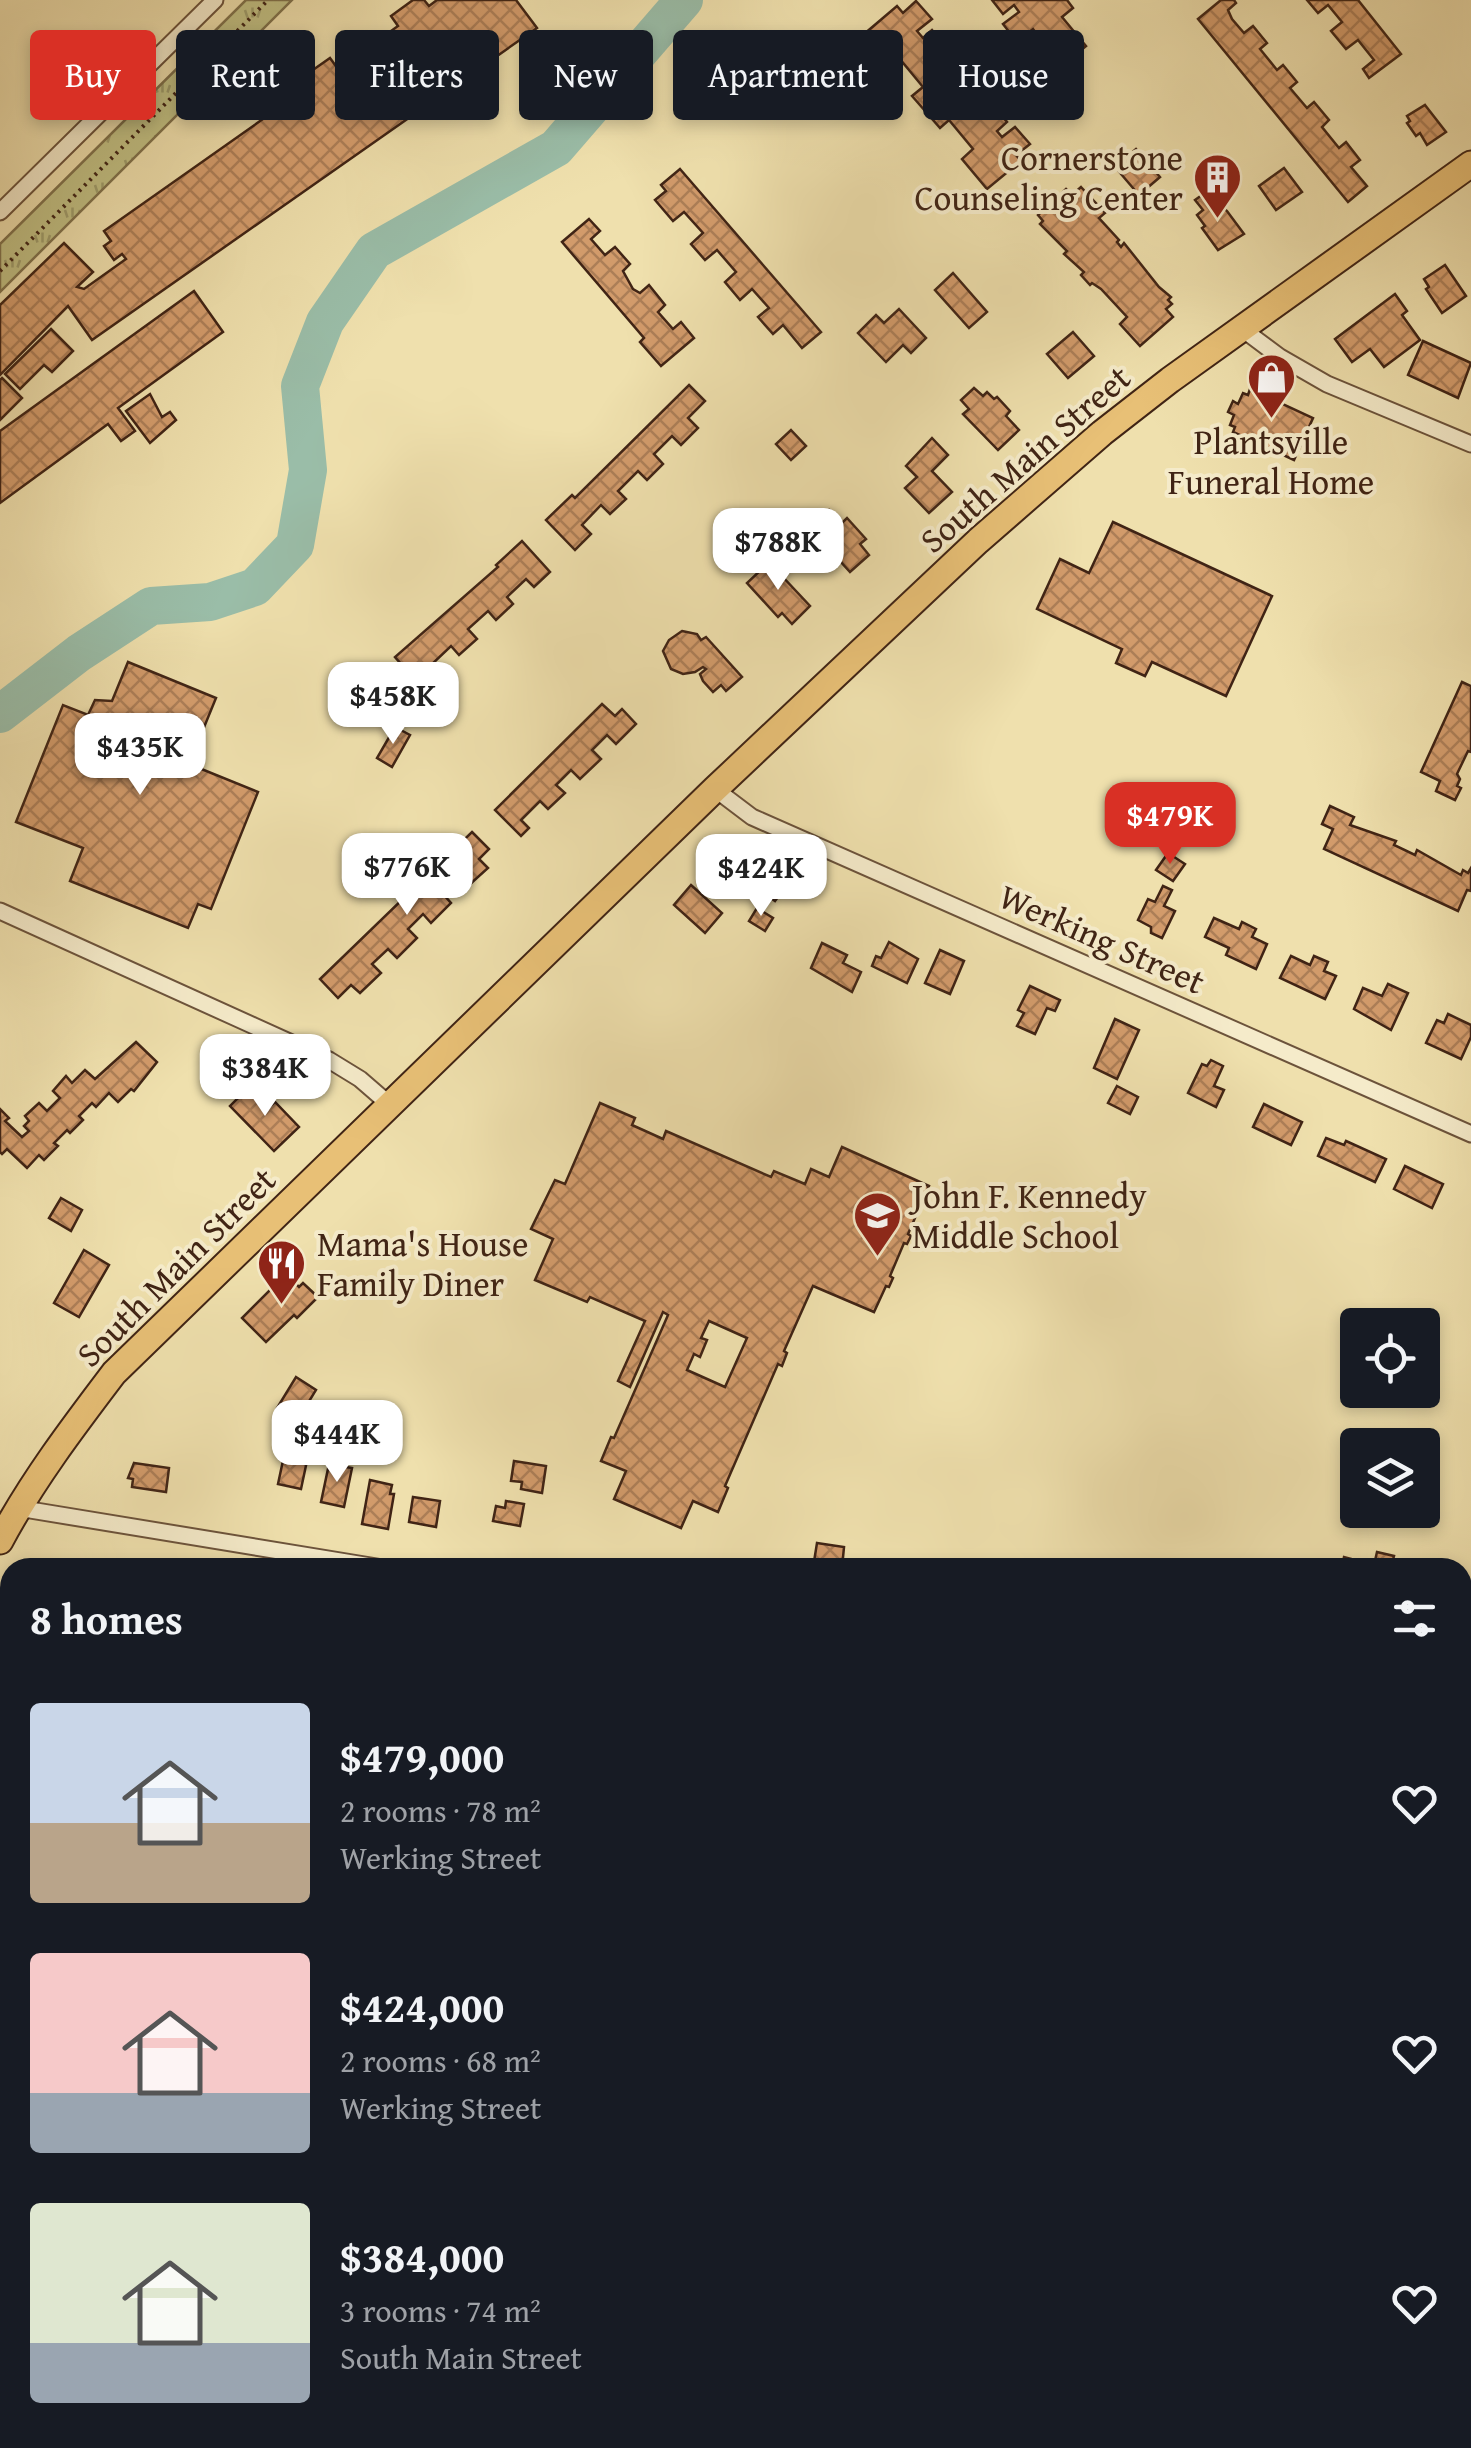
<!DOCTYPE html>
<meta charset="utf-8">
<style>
body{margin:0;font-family:"Gentium Book Plus",serif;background:#20242c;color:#f1f3f6;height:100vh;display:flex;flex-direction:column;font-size:38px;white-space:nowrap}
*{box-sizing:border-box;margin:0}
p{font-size:32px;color:#9ea1a6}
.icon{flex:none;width:55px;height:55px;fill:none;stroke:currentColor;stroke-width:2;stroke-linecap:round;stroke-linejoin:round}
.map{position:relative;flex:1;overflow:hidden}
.panel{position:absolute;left:0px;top:1558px;width:1472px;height:892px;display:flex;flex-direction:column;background:#171b24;border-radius:30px 30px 0 0;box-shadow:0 5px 15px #0003}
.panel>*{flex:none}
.guide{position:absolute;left:30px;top:30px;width:1412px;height:90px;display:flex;gap:20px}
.buttons{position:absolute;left:1340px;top:1308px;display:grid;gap:20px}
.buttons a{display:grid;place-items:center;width:100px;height:100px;border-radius:10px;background:#171b24;box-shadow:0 5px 15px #0003;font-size:50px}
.price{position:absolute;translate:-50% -85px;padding:0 22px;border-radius:20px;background:#fff;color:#222;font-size:32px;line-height:65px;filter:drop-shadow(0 2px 5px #0008)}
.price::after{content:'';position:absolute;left:50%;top:60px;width:30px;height:22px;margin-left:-15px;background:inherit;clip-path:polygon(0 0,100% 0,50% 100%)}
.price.on{background:#d93025;color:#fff}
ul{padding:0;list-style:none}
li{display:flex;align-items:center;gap:30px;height:250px;padding:0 30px}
li span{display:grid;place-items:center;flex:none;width:280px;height:200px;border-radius:10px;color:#555}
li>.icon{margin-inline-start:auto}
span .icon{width:120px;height:120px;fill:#fffc;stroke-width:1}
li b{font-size:42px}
h2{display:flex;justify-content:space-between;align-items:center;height:120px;padding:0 30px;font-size:42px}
.tag{padding:0 35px;border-radius:10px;background:#171b24;box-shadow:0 5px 15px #0003;font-size:35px;line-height:90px}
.tag.on{background:#d93025;color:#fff}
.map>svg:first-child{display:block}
</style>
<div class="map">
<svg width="1471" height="2448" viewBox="0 0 1471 2448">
<defs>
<pattern id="grass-tufts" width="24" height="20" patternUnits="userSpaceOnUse" patternTransform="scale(2.5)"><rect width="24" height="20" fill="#c1c084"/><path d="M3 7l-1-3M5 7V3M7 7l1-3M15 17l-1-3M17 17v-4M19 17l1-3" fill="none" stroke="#9e9c6b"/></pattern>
<pattern id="building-cross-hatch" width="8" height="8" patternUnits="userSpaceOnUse" patternTransform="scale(2.5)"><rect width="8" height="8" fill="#d29b6b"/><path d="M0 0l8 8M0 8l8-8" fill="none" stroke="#ac7e57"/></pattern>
</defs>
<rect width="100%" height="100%" fill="#efe0ad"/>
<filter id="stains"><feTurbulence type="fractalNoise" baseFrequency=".002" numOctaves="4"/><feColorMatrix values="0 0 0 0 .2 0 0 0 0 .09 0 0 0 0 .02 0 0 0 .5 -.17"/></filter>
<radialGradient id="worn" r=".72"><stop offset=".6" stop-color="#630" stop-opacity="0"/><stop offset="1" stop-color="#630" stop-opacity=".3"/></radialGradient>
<path fill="url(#grass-tufts)" stroke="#80724c" stroke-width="2.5" d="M246,0H292L0,292V244Z"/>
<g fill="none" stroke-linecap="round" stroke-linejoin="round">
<path stroke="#9abda8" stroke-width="38" d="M0,714L79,653L151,606L210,602L255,587L295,545L308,470L300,386L325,322L374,251L556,148L684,0"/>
</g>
<g fill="url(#building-cross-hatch)" stroke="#402415" stroke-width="2.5" fill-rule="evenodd">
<path d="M413,0H424L429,6L437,0H516L537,28L92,340L68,306L0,375V305L64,243L93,272L77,287L84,289L126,259L122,254L114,260L104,246L111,241L104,231L307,88L300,79L330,58L338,69L398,26L391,16Z"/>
<path d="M992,0H1067L1073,8L1062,17L1086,46L1052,74L1028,46L1039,37L1033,29L1017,42L1003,24L1019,12L1014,5L1003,14Z"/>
<path d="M1221,0H1234L1236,3L1228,10L1232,19L1244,33L1253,26L1267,43L1260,49L1277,70L1283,65L1297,82L1290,88L1307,108L1314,102L1329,120L1322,127L1339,148L1346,142L1360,160L1351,167L1367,186L1348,202L1198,19Z"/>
<path d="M1307,0H1358L1401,54L1369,78L1363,69L1374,60L1358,40L1346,49L1331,31L1342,22L1328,5L1318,13Z"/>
<path d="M916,1L932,19L917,31L923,38L932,30L957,60L948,69L953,75L967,64L981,81L967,93L973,100L982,92L1007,122L997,131L1002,137L1015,127L1030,144L1016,155L1021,161L987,189L962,159L973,149L949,120L940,128L912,96L923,87L899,58L889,66L863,35L897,6L903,13Z"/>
<path d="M1425,105L1446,132L1427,145L1420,133L1416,136L1407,123L1410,121L1407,116Z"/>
<path d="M1136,149L1160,177L1139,195L1115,167Z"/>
<path d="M1284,168L1302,192L1276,210L1259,186Z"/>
<path d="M680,169L821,332L802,348L783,325L773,334L758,317L769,308L752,289L740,300L725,282L736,272L717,250L705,260L691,244L703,233L684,212L673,221L655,200L666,191L661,185Z"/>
<path d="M1081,187L1105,213L1099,218L1119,240L1117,242L1121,247L1124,243L1159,287L1171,297L1168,300L1172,304L1166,309L1173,317L1140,346L1120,324L1127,317L1101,289L1092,283L1090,285L1081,275L1084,272L1064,254L1067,251L1040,224L1043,221L1038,215L1066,189L1072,195Z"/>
<path d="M1206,192L1227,211L1244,234L1218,250L1202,228L1205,226L1197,215L1203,210L1195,200Z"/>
<path d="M589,219L600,231L591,239L605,255L615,247L630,264L623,271L633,289L640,293L649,285L665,305L658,312L673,329L681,322L694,338L661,366L640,342L644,338L562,242Z"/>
<path d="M1445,265L1466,296L1442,313L1426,289L1429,287L1424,279Z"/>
<path d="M953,273L987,312L969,328L935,290Z"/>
<path d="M194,291L223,332L118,408L135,431L121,441L108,424L0,503V431Z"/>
<path d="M1395,294L1407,311L1402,315L1420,340L1384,367L1370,349L1352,362L1335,339Z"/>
<path d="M899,309L926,338L911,353L903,345L886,362L858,333L876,315L884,323Z"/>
<path d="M51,329L73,351L52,372L44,365L20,389L5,374Z"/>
<path d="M1073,332L1094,356L1068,378L1047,354Z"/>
<path d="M1423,341L1471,363L1458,398L1408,375Z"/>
<path d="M2,378L22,398L0,420V380Z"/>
<path d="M689,385L705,401L688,418L698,428L681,445L672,436L654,454L663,464L647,480L638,471L618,491L626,499L610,514L601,505L582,525L591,534L575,550L546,520L572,495L575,498Z"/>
<path d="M974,388L983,396L987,392L994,399L997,397L1010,411L1006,416L1019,430L998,450L963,414L969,409L961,400Z"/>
<path d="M1250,389L1313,418L1294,460L1233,432L1235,427L1230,425L1234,415L1228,412L1233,401L1238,404L1243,393L1248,395Z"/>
<path d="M150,394L162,417L170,412L176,420L150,443L126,411Z"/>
<path d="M791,430L806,446L791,460L776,444Z"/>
<path d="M932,438L948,455L932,471L952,492L929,513L905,488L917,477L906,466Z"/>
<path d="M829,510L841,524L847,518L866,539L860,544L869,555L850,572L820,539L826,532L816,521Z"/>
<path d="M744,516L768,541L746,561L723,535Z"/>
<path d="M1113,522L1272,596L1226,696L1152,662L1145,676L1116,663L1122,649L1037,609L1060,559L1089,573Z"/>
<path d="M522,541L550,572L534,587L526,579L507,597L513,604L496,620L488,611L468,629L477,639L459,655L451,646L431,665L439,673L422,688L395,657L498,567L496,565Z"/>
<path d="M766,559L810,606L792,624L782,613L778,617L747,583L763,568L760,565Z"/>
<path d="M682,631L697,634L701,640L706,637L742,677L726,691L721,685L713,692L703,681L700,674L706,669L703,667L695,672L683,674L671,669L663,651L669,640Z"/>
<path d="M128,662L216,698L189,764L258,792L211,909L198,904L188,928L70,881L83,848L16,822L63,705L88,715L95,700L112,701Z"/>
<path d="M1462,682L1471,686V752L1468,751L1457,774L1460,779L1457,786L1461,788L1455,800L1436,791L1440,781L1421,772Z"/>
<path d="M602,704L615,716L622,709L636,724L616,744L607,735L592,750L601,759L580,779L571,770L556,785L565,793L548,809L540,801L521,820L529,828L521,836L495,810Z"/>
<path d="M395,727L410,735L392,767L377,758Z"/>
<path d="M1330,806L1354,817L1350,825L1396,841L1394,845L1415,855L1417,850L1461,875L1463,870L1468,873L1471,868V891L1467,890L1458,911L1324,849L1333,829L1322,824Z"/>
<path d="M472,832L489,849L479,859L488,868L468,886L461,879L444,895L451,903L431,923L423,914L408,929L417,938L397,958L388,949L372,964L381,973L360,993L351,985L338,998L320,979Z"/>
<path d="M734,844L789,882L775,901L726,867L731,859L726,855Z"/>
<path d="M1168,853L1185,864L1173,881L1156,870Z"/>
<path d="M691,885L722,913L705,933L674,905Z"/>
<path d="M1163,886L1172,890L1164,906L1175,911L1162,938L1151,933V927L1138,920L1148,899L1155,902Z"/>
<path d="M757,908L773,918L765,931L749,921Z"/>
<path d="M1214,918L1239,929L1242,922L1256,929L1252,937L1267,944L1256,969L1226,955L1229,948L1205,937Z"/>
<path d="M889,942L918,959L907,983L872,966L876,956L881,958Z"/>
<path d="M822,943L847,955L843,963L861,972L852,992L811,968Z"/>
<path d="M940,950L964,961L950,994L925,983Z"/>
<path d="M1291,956L1310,965L1314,956L1328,962L1324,971L1336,976L1325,999L1280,978Z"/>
<path d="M1388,984L1408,993L1391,1030L1354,1009L1363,988L1382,996Z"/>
<path d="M1030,986L1060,1000L1055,1011L1047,1008L1035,1034L1017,1026L1024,1013L1018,1010Z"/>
<path d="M1448,1014L1471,1025V1037L1461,1059L1426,1043L1437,1020L1444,1023Z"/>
<path d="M1115,1019L1139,1030L1117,1079L1094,1068Z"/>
<path d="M136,1042L157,1062L134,1091L131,1089L118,1102L109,1093L96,1107L92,1103L79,1116L83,1120L70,1133L67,1130L54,1143L58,1146L44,1160L39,1155L27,1168L7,1149L2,1154L0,1152V1109L9,1118L5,1121L22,1137L29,1131L24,1126L29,1121L25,1116L39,1103L47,1111L60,1098L53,1091L66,1076L72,1083L85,1070L95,1079Z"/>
<path d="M1211,1060L1223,1066L1214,1086L1224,1090L1216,1107L1188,1093L1202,1064L1207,1066Z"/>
<path d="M1117,1086L1138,1097L1130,1114L1108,1103Z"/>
<path d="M249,1087L269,1107L275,1102L299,1127L274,1151L230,1106Z"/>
<path d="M600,1103L635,1118L632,1125L663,1139L666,1131L771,1177L774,1171L805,1184L811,1169L829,1177L842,1147L929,1186L908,1234L911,1236L907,1244L904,1243L890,1276L893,1278L889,1287L886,1286L874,1312L813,1286L784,1351L787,1353L782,1366L778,1364L725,1486L728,1488L718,1512L693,1501L681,1528L614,1499L626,1471L601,1461L611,1437L614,1438L668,1315L663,1312L630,1387L618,1381L645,1321L590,1297L587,1302L535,1280L553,1239L531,1229L555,1180L565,1184ZM709,1321L747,1338L725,1387L687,1370L694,1354L700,1357L707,1340L701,1338Z"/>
<path d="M1264,1104L1302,1122L1291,1145L1253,1127Z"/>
<path d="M1326,1138L1344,1145L1346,1141L1386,1159L1375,1182L1318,1156Z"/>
<path d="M1405,1166L1443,1184L1432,1208L1394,1189Z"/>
<path d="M61,1198L82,1210L71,1231L49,1218Z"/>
<path d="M84,1250L109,1265L79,1317L54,1303Z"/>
<path d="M286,1274L299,1287L303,1283L318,1297L297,1318L294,1315L266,1342L242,1318Z"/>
<path d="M296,1377L316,1390L297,1421L277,1408Z"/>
<path d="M288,1437L311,1442L301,1489L278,1484Z"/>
<path d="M514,1461L546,1466L542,1493L521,1489L522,1482L511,1481Z"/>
<path d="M134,1463L169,1468L166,1492L132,1487L133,1479L128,1478Z"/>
<path d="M329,1464L352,1468L344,1507L321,1502Z"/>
<path d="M370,1480L392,1485L390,1494H394L388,1529L362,1524Z"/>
<path d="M413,1497L440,1501L436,1527L409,1522Z"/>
<path d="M506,1501L524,1504L520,1526L493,1521L496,1506L505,1508Z"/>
<path d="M817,1543L844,1547L842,1568H813Z"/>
<path d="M1377,1552L1394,1556L1391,1567L1342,1568L1344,1557L1374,1565Z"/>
<path d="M10,1892V1932L0,1925V1906Z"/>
<path d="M1469,1947L1471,1948V1995L1466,1993L1469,1984L1462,1982V1950L1468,1951Z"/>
<path d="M1,2036L10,2042V2073L0,2067Z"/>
<path d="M108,2440H141L137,2448H104Z"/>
</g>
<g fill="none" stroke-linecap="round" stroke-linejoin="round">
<defs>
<g id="minor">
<path d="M0,212L215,0"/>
<path d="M1241,328L1280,357L1327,384L1471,444"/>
<path d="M715,789L752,817L1471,1134"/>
<path d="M0,911L329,1060L360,1079L390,1105"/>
<path d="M18,1508L383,1568"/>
<path d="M1462,1619L1471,1595"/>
<path d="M1462,1881L1471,1883"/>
<path d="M1189,2448L1192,2440"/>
</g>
<path id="trunk" d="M0,1541C32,1481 73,1427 114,1373L715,789L978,541L1102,433L1170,380L1471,164"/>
</defs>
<use href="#minor" stroke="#6c533b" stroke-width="19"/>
<use href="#trunk" stroke="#402415" stroke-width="29"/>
<path stroke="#402415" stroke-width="4" stroke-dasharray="2.5 5" stroke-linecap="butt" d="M0,271L268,0"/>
<use href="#minor" stroke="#f5ebca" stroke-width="15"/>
<use href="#trunk" stroke="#e8c076" stroke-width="25"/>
</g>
<defs>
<symbol id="building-pin" viewBox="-11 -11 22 30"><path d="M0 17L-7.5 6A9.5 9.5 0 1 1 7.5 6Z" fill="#8f2418" stroke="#f5ebca"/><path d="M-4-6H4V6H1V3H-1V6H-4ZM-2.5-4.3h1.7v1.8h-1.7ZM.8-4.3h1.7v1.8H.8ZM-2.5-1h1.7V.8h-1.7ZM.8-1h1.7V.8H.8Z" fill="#fff"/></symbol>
<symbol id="shop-pin" viewBox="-11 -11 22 30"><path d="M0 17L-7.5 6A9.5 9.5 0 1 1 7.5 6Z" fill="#8f2418" stroke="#f5ebca"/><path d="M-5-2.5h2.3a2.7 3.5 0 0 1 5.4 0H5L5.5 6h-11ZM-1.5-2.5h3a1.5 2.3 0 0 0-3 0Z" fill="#fff"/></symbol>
<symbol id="school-pin" viewBox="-11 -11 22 30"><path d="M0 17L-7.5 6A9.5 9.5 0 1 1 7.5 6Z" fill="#8f2418" stroke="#f5ebca"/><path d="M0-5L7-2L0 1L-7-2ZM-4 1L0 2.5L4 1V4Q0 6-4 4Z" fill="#fff"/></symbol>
<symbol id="restaurant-pin" viewBox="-11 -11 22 30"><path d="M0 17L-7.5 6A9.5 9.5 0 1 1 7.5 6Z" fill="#8f2418" stroke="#f5ebca"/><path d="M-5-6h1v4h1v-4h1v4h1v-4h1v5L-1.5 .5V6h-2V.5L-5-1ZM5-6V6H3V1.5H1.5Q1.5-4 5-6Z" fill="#fff"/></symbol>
</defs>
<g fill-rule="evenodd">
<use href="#building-pin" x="1190" y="150" width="55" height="75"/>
<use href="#shop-pin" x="1244" y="350" width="55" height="75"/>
<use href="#school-pin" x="850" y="1188" width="55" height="75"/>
<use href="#restaurant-pin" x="254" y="1236" width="55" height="75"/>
</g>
<g text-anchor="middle" stroke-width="8" stroke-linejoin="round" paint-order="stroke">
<g font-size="35" fill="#402415" stroke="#f5ebca" text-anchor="start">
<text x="1183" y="170" text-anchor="end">Cornerstone<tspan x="1183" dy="40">Counseling Center</tspan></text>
<text x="1271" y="454" text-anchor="middle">Plantsville<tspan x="1271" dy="40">Funeral Home</tspan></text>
<text x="912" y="1208">John F. Kennedy<tspan x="912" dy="40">Middle School</tspan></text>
<text x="317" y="1256">Mama's House<tspan x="317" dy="40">Family Diner</tspan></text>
</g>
<g font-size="35" fill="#402415" stroke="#f5ebca">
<text transform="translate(1025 459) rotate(-41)" y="12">South Main Street</text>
<text transform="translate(1102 939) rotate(24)" y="12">Werking Street</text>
<text transform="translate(176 1267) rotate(-45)" y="12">South Main Street</text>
</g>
</g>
<rect width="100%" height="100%" filter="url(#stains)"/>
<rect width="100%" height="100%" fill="url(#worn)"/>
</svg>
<div class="buttons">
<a><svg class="icon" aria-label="locate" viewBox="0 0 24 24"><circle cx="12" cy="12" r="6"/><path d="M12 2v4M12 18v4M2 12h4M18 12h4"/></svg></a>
<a><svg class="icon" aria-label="layers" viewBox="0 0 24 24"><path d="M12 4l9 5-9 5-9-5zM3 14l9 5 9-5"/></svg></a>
</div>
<b class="price" style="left:778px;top:593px">$788K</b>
<b class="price" style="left:393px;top:747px">$458K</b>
<b class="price" style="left:140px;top:798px">$435K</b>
<b class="price on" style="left:1170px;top:867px">$479K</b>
<b class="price" style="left:407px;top:918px">$776K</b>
<b class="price" style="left:761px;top:919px">$424K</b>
<b class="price" style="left:265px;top:1119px">$384K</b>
<b class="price" style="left:337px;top:1485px">$444K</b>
<div class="guide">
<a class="tag on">Buy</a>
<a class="tag">Rent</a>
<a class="tag">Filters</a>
<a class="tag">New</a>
<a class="tag">Apartment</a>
<a class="tag">House</a>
</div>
<section class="panel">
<h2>8 homes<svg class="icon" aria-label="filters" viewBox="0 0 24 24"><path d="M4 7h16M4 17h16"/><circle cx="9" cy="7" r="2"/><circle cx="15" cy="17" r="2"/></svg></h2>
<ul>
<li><span style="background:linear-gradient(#c9d6e8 60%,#b9a48a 0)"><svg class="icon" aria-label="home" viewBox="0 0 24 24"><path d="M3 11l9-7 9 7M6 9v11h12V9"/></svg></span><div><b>$479,000</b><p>2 rooms · 78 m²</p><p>Werking Street</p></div><svg class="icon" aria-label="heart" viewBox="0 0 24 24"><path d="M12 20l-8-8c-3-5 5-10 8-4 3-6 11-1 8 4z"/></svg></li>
<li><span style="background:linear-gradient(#f6c9c9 70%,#9aa5b1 0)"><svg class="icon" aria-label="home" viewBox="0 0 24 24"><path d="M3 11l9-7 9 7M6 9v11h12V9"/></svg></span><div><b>$424,000</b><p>2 rooms · 68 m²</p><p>Werking Street</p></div><svg class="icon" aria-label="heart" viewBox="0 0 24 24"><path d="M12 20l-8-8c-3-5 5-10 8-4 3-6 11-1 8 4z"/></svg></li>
<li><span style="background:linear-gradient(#dfe7d0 70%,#9aa5b1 0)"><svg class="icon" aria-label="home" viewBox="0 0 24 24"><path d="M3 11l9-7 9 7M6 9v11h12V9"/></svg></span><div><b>$384,000</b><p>3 rooms · 74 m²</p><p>South Main Street</p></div><svg class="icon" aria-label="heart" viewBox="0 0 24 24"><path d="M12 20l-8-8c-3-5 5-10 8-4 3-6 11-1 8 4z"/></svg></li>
</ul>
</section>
</div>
